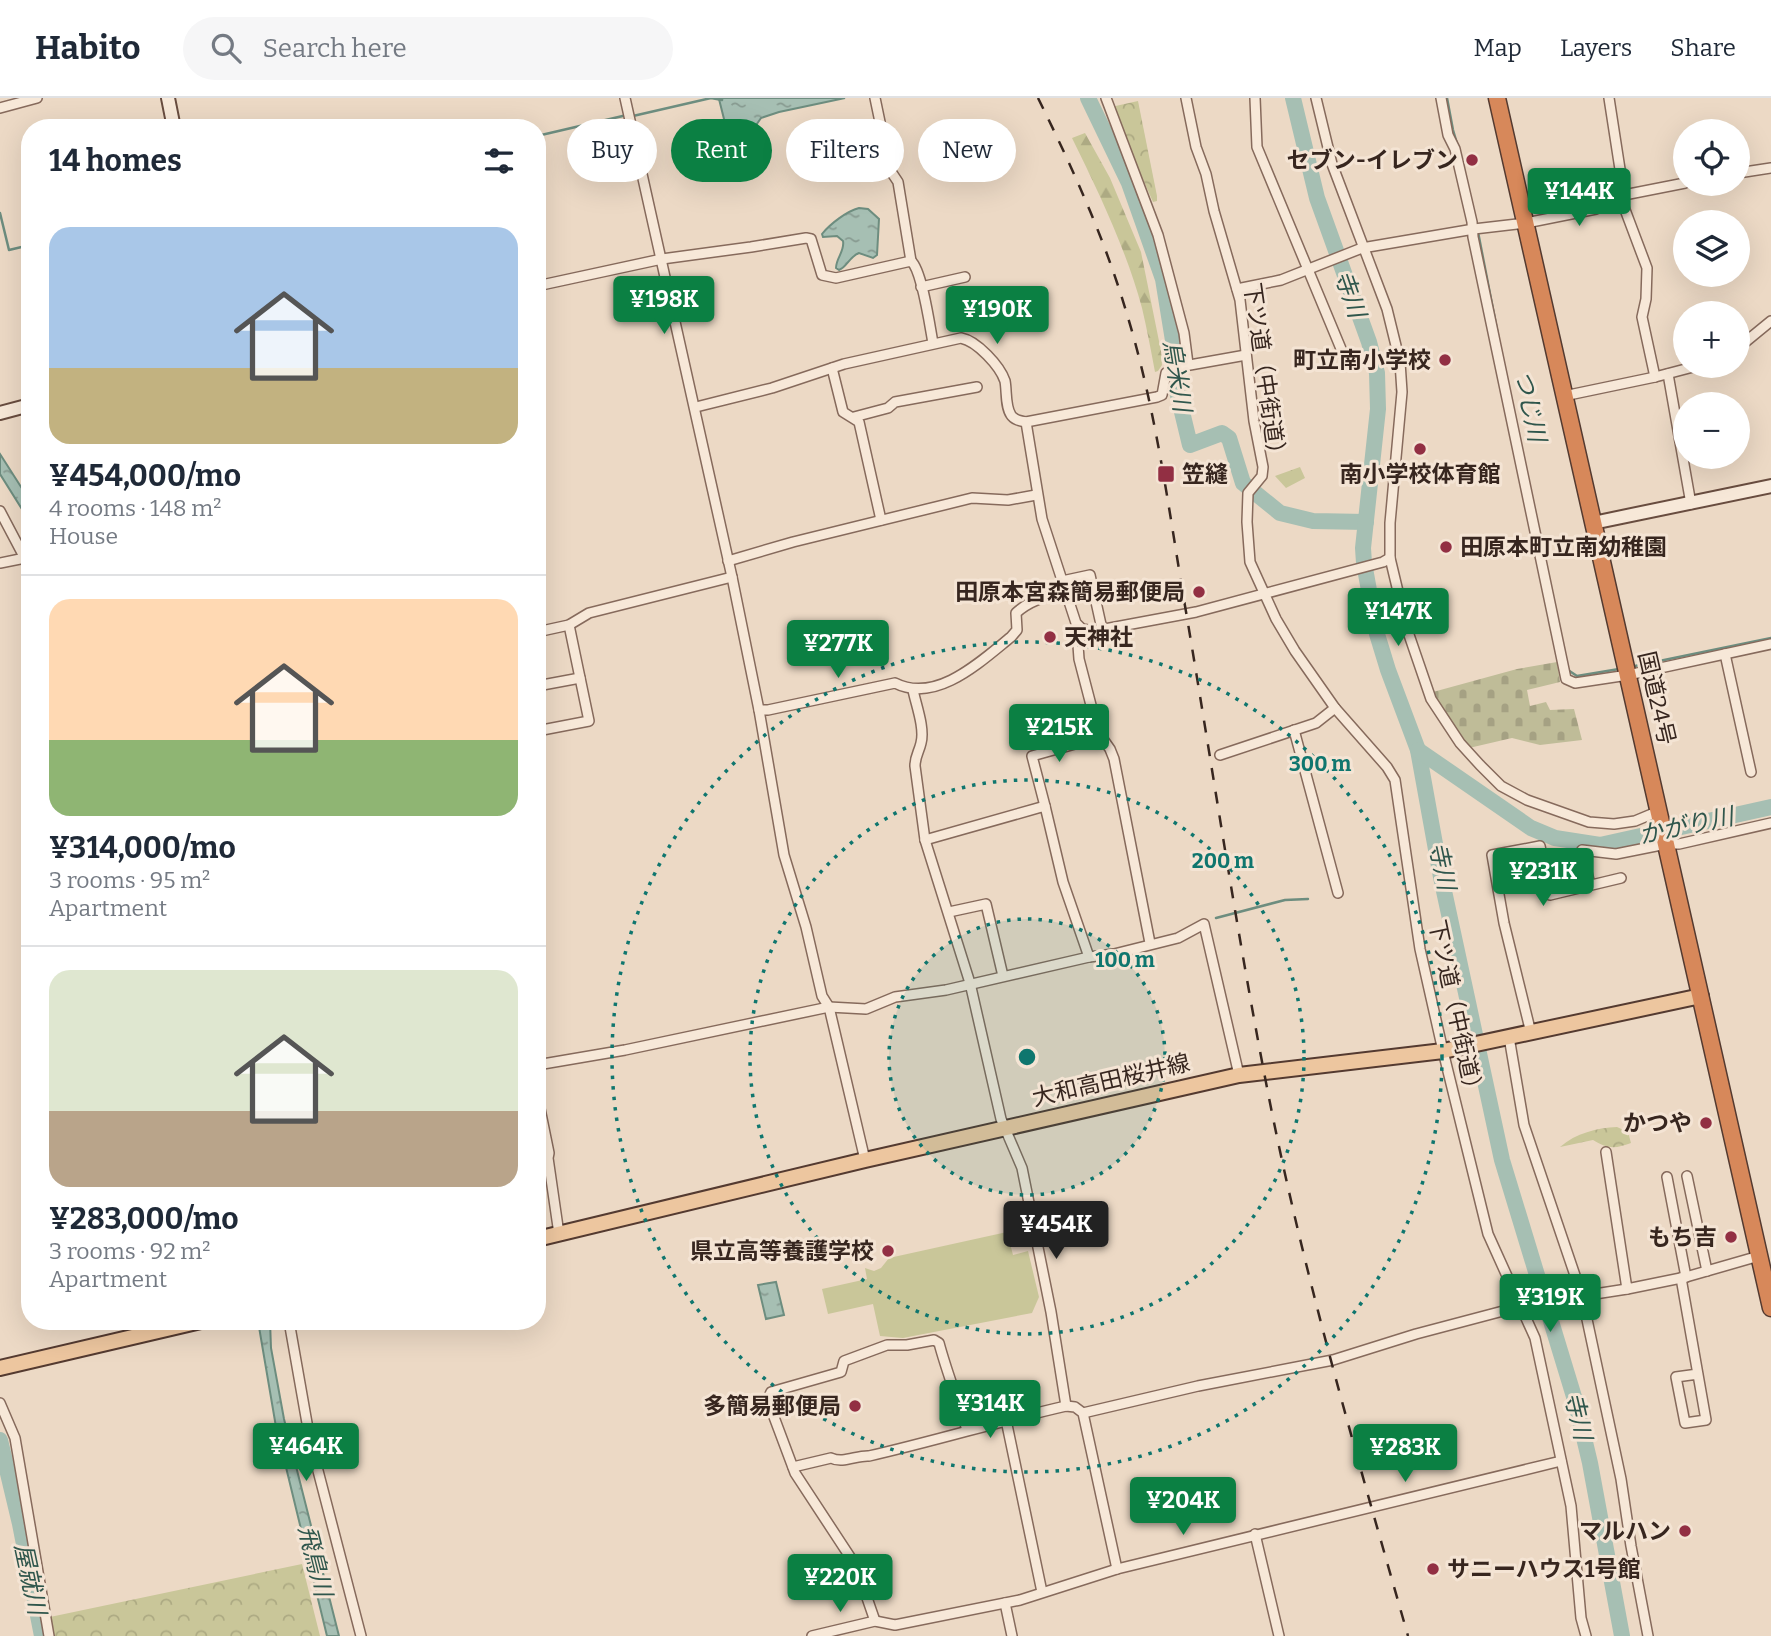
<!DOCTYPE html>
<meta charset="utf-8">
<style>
body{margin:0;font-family:Bitter,"Noto Sans JP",serif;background:#f6f6f7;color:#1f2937;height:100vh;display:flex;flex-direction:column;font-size:26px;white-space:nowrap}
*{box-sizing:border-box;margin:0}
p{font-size:23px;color:#747a83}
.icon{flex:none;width:38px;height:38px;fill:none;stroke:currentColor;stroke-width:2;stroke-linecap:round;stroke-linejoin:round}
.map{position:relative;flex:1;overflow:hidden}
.drawer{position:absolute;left:21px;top:21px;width:525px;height:1211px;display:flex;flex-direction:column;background:#fff;border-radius:28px;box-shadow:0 7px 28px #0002}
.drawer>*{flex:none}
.banner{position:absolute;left:567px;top:21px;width:665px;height:63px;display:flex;gap:14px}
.buttons{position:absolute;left:1673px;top:21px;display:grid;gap:14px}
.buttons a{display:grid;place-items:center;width:77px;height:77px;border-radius:50%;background:#fff;box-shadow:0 7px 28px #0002;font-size:35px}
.price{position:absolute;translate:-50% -60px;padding:0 16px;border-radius:7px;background:#0b8043;color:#fff;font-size:23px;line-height:46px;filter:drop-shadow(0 2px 4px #0008)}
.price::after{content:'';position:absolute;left:50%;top:42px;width:21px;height:16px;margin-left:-10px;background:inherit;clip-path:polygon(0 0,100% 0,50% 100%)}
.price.current{background:#222;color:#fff}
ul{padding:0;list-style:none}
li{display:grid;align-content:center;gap:14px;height:371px;padding:0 28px}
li+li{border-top:2px solid #e0e1e3}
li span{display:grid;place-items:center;height:217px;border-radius:21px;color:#555}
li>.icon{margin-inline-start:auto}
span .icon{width:126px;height:126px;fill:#fffc;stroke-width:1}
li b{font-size:30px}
h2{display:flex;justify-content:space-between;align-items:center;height:84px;padding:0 28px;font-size:30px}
.pill{padding:0 24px;border-radius:32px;background:#fff;box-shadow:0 7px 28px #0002;font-size:24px;line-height:63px}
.pill.current{background:#0b8043;color:#fff}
header{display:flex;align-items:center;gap:42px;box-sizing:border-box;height:98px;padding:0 35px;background:#fff;border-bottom:2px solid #e0e1e3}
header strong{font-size:33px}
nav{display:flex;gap:38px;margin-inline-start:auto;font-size:24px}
.search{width:490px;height:63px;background:#f6f6f7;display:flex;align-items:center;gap:18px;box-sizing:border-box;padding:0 24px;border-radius:38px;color:#747a83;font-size:26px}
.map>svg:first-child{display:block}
</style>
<header>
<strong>Habito</strong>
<div class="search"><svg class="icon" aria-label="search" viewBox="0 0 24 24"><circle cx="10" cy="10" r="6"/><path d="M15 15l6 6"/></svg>Search here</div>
<nav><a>Map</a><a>Layers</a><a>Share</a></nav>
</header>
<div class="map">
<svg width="1771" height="1538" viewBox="0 0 1771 1538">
<defs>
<pattern id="forest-firs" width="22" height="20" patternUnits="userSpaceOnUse" patternTransform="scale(1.75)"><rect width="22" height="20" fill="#c9c699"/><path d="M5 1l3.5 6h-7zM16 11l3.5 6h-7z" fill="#adaa83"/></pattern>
<pattern id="cemetery-stones" width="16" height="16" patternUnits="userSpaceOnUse" patternTransform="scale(1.75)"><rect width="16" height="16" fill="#bfbc98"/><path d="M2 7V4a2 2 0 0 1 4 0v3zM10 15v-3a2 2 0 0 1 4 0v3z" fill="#a5a183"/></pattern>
<pattern id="park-crowns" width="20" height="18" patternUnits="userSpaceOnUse" patternTransform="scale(1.75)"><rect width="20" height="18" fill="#c9c699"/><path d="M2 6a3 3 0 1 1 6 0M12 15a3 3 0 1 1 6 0" fill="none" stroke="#adaa83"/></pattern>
<pattern id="water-ripples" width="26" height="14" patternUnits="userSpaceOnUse" patternTransform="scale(1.75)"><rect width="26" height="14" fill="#a6bfb3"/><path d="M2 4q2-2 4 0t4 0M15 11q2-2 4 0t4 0" fill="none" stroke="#889b91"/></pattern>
</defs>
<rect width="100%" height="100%" fill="#ecd9c5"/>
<path fill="url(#forest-firs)" d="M1085,35L1110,80L1141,154L1161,253L1162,267L1158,273L1155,274C1151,253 1147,231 1142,210C1126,151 1099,95 1072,40Z"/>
<path fill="url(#cemetery-stones)" d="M1557,564L1560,584L1527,592L1530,608L1546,604L1550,612L1574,611L1582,642L1540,647L1512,640L1469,650L1437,606L1433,594L1517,571Z"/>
<g fill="url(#park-crowns)">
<path d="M1138,3L1157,98V103L1153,104L1111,9Z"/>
<path d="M1300,369L1305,380L1286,390L1275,378Z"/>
<path d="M1617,1029L1628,1034L1631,1045C1615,1051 1608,1051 1593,1042L1560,1049C1576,1035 1597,1030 1617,1029Z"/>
<path d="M302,1466L320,1538H54L50,1519Z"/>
</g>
<path fill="#c9c699" d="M1007,1134L1013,1157L1028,1153L1039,1199L1032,1215L903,1240L880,1238L873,1206L828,1216L822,1191L867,1181L865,1170L874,1173L881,1170L889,1160Z"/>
<g fill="url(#water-ripples)" stroke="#6d8d7f" stroke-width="2">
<path d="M724,0H845L779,14L761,20L752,33L754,44L731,49L719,1Z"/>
<path d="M859,110L868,111L879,121L877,157L873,160L859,155C849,159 847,169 839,172L836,170C836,160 845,153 843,143L837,138L823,139L822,136C830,126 847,113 859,110Z"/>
<path d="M0,356L30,403V424L0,376Z"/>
<path d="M776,1184L784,1217L766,1221L758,1187Z"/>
<path d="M258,1223H270L271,1250L284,1321L339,1538H327L284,1361L282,1344L276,1329Z"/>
</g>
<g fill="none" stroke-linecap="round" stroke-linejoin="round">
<g stroke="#6d8d7f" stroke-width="2.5">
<path d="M1447,0L1453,32L1458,49"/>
<path d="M633,18L711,0L722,2"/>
<path d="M537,38L627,17"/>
<path d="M0,115L9,152L30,147"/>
<path d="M1478,134L1498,237"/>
<path d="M1635,568L1771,540"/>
<path d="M1568,572L1577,578L1619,571"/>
<path d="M1216,820L1285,802L1308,801"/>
</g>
<g stroke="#a6bfb3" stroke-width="16">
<path d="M1088,0L1129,85L1163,181L1176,261V289L1190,347L1222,335L1229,340L1243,385L1280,415L1313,423L1366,424"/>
<path d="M1293,0L1317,100L1369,244L1377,275L1378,311L1363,450L1364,465L1377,536L1388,572L1418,652L1441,779L1502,1062L1575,1302L1590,1365L1622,1538"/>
<path d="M1418,652L1531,730L1555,740L1600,747L1771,709"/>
<path d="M0,1342L20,1426L42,1538"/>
</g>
<defs>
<g id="street">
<path d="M625,0L732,479L759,612L784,757L806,829L822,898L829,909L865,1062"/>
<path d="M875,0L890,72L898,84L911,163"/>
<path d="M1106,0L1158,137L1184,235L1188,266"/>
<path d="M1186,0L1196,49L1206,76L1214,113L1240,202L1254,323L1263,369L1262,378L1248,395L1247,424L1250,464L1276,521L1295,553L1335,610L1387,669L1395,682L1420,851L1443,953L1488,1136L1535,1240L1571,1408L1581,1520L1586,1538"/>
<path d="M1255,0L1257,49L1344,258"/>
<path d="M1316,0L1332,66L1387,211L1400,264L1402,294L1390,425V460L1407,531L1431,601L1460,645L1480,667L1501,688L1527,702L1589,724L1614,726L1635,723L1659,713"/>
<path d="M1441,0L1448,37L1455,51L1472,124L1473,139L1566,581L1575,585L1628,577L1771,546"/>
<path d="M1609,0L1624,97"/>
<path d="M0,10L37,0"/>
<path d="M1738,75L1771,70"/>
<path d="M1621,101L1647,170L1646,201L1642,219L1655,279"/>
<path d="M537,188L662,161L751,149L806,140L811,141L822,177L836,180L911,163C922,172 930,229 933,245"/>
<path d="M921,189L965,179"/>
<path d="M1237,191L1281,182L1362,150L1474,131L1526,125L1596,111L1621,101L1624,97L1685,85"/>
<path d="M1738,250L1771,223"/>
<path d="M832,270L843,314L859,324L881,422"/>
<path d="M1668,276L1691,406"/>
<path d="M1564,298L1655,279L1697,268"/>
<path d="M696,309L772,290L844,266L961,240C977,243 1000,268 1005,283C1007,293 1005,308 1011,317C1014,322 1021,323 1026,324L1157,299L1162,297L1166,275L1173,270L1246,257"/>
<path d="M854,319L888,310L895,304L977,289"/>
<path d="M1026,324L1042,421L1076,525L1082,531L1094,533L1196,514L1383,464L1390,460"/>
<path d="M0,413L30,470"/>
<path d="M728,463L793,444L972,400L1008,402L1036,397"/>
<path d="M0,465L25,460"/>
<path d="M1062,483L1090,477L1102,531"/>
<path d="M1082,531L1078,547L1079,561L1098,634L1110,651L1114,661L1150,845"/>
<path d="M537,534L569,527L589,515L732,479"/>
<path d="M1725,556L1751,674"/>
<path d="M537,588L580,580"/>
<path d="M913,592C916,607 925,630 921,645C919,654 915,658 915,668L925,742L970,885L1001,1021L1022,1070L1051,1214L1066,1308"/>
<path d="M759,612H768L895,585C936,606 980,564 1011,539L1017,532L1016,515C1030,502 1047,497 1066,494"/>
<path d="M1294,632L1338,795"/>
<path d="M537,633L589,623L569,527"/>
<path d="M1220,657L1316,625L1335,610"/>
<path d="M1045,708L1032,658L1100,639"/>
<path d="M925,742L1045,708L1063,784L1089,859"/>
<path d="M1590,787L1582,752L1616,756L1666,746H1679L1771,725"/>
<path d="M949,814L986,806L1003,878"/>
<path d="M1531,935L1504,825L1492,757L1540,748L1550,797L1621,780"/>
<path d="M1509,939L1524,1027L1582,1198L1621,1381L1631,1448L1648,1538"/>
<path d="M537,967L625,952L829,909L866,911L895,899L946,892L1089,859L1114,856L1178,840L1204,826L1239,977"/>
<path d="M537,996L549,1055L548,1060L559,1136"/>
<path d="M1606,1054L1627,1191L1686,1179L1759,1158"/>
<path d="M1687,1078L1707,1173"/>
<path d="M1667,1079L1686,1179"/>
<path d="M1681,1180L1706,1322L1685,1325L1676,1279L1698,1276"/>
<path d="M1582,1198L1627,1191"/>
<path d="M289,1223L310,1342L361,1538"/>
<path d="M0,1305L15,1340L49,1538"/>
<path d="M1083,1315L1198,1288L1333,1262L1416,1236L1522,1208"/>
<path d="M1006,1322L1042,1494"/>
<path d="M793,1369L831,1360C843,1366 857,1357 869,1358C935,1343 1000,1323 1066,1308L1075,1309L1083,1315L1117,1471"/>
<path d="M1255,1436L1279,1538"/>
<path d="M1005,1505L1012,1538"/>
<path d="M875,1523L856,1468L795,1375L771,1311L768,1301L771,1294L841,1274L844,1263L887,1247H907L934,1242L939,1245C947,1275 958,1302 967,1332"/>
<path d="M812,1538L875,1523L895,1527L1020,1502L1117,1471L1561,1363"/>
</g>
<g id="secondary">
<path d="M168,0L174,30"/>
<path d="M0,315L30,307"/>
<path d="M1593,425L1771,388"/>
</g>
<g id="primary">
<path d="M537,1141L865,1062L1239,977L1443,953L1701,898"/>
<path d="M0,1270L201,1223"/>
</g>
<path id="highway" d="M1497,0L1771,1210"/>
</defs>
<use href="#street" stroke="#866a5c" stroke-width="12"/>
<use href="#secondary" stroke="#684c3f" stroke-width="16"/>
<use href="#primary" stroke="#543a30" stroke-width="18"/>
<use href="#highway" stroke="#543a30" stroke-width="19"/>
<use href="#street" stroke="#f7e8d8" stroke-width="9"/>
<use href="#secondary" stroke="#f7e8d8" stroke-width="12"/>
<use href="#primary" stroke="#edc69f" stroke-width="14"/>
<use href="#highway" stroke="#d7885a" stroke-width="16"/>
<path stroke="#37261f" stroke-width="2.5" stroke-dasharray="12 12" stroke-linecap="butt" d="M1038,0C1072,69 1104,139 1126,213C1155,307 1168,406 1184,502C1211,660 1234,818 1264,974C1300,1165 1355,1351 1408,1538"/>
</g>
<circle cx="1027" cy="959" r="138" fill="#0f766e" fill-opacity=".12"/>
<g fill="none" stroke="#0f766e" stroke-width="3.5" stroke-dasharray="3.5 7">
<circle cx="1027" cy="959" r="138"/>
<circle cx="1027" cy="959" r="277"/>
<circle cx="1027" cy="959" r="415"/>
</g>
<g fill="#922f43" stroke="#f4e4d4" stroke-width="2.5">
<circle cx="1472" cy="62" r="7"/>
<circle cx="1445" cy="262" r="7"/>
<circle cx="1420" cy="351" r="7"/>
<rect x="1157" y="367" width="18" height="18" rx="3.5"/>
<circle cx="1446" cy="449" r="7"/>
<circle cx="1199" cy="494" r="7"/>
<circle cx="1050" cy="539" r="7"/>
<circle cx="1706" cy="1025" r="7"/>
<circle cx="1731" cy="1139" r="7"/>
<circle cx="888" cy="1153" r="7"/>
<circle cx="855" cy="1308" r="7"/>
<circle cx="1685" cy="1433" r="7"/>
<circle cx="1433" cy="1471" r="7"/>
</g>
<g text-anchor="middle" stroke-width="6" stroke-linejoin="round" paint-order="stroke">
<g font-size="23" font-weight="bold" fill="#37261f" stroke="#f4e4d4" text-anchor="end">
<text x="1458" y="70">セブン-イレブン</text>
<text x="1431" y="270">町立南小学校</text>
<text x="1182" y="384" text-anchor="start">笠縫</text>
<text x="1420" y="384" text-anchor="middle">南小学校体育館</text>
<text x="1460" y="457" text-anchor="start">田原本町立南幼稚園</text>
<text x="1185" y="502">田原本宮森簡易郵便局</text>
<text x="1064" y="547" text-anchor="start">天神社</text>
<text x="1692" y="1033">かつや</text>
<text x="1717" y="1147">もち吉</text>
<text x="874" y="1161">県立高等養護学校</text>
<text x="841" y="1316">多簡易郵便局</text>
<text x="1671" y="1441">マルハン</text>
<text x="1447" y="1479" text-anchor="start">サニーハウス1号館</text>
</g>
<g font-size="23" fill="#37261f" stroke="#f4e4d4">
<text transform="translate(1265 276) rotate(82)" y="8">下ツ道（中街道）</text>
<text transform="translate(1657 600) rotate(77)" y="8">国道24号</text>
<text transform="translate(1456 912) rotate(78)" y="8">下ツ道（中街道）</text>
<text transform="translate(1111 982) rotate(-13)" y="8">大和高田桜井線</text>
</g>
<g font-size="24" font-style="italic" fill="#2f564c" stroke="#f4e4d4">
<text transform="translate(1350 196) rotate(71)" y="8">寺川</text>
<text transform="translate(1177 278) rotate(81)" y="8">烏米川</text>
<text transform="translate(1530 308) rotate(78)" y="8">つじ川</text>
<text transform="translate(1686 728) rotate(-12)" y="8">かがり川</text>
<text transform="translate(1442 768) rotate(78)" y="8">寺川</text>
<text transform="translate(1578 1318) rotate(77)" y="8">寺川</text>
<text transform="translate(315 1463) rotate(76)" y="8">飛鳥川</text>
<text transform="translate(30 1481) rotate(78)" y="8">屋就川</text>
</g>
</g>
<circle cx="1027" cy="959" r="10" fill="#0f766e" stroke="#f4e4d4" stroke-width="3.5"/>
<g font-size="21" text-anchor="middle" font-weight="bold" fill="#0f766e" stroke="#f4e4d4" stroke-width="6" stroke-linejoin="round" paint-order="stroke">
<text x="1320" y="673">300 m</text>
<text x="1223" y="770">200 m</text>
<text x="1125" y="869">100 m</text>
</g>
</svg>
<div class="buttons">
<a><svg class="icon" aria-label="locate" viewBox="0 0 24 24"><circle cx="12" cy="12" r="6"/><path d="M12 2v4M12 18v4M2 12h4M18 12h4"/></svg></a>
<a><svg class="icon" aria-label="layers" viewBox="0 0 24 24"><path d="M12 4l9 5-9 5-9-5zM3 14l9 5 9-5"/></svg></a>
<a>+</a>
<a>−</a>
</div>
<b class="price" style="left:1579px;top:130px">¥144K</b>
<b class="price" style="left:664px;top:238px">¥198K</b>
<b class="price" style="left:997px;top:248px">¥190K</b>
<b class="price" style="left:1398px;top:550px">¥147K</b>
<b class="price" style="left:838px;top:582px">¥277K</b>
<b class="price" style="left:1059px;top:666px">¥215K</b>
<b class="price" style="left:1543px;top:810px">¥231K</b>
<b class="price current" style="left:1056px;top:1163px">¥454K</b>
<b class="price" style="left:1550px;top:1236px">¥319K</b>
<b class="price" style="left:990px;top:1342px">¥314K</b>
<b class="price" style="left:306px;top:1385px">¥464K</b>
<b class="price" style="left:1405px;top:1386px">¥283K</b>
<b class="price" style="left:1183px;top:1439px">¥204K</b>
<b class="price" style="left:840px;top:1516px">¥220K</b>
<div class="banner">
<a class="pill">Buy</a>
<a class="pill current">Rent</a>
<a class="pill">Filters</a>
<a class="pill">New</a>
</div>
<section class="drawer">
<h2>14 homes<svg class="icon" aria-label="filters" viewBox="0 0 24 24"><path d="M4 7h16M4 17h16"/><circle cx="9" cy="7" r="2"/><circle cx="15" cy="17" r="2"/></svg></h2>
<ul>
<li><span style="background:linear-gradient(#a9c7e8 65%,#c2b280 0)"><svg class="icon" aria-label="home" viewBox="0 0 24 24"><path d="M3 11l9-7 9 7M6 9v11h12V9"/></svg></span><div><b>¥454,000/mo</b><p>4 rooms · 148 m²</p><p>House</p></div></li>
<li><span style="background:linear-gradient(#ffd9b3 65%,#8fb573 0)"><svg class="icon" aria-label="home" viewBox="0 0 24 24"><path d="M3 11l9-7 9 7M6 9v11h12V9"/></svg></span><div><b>¥314,000/mo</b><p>3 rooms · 95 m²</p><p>Apartment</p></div></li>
<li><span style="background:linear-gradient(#dfe7d0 65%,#b9a48a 0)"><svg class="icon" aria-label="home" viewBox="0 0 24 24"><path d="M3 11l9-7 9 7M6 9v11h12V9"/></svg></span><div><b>¥283,000/mo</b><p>3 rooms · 92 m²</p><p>Apartment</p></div></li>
</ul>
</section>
</div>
